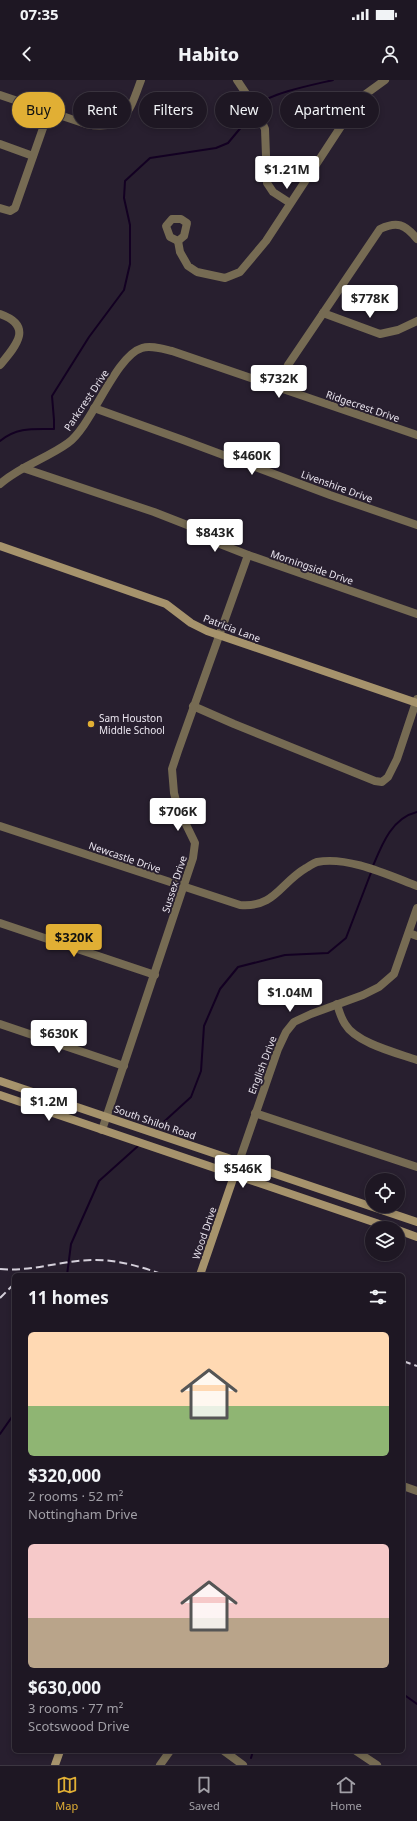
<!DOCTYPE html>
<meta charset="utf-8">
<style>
body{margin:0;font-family:"Noto Sans",sans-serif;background:#26202b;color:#f1f3f6;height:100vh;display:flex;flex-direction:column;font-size:15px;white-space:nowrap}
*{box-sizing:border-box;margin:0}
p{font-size:13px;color:#a19fa6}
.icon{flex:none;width:22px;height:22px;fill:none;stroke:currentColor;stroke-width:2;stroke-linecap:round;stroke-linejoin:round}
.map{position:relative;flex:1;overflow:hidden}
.details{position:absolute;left:12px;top:1193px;width:393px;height:480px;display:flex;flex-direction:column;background:#1e1723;border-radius:6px;box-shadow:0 2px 6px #0003,0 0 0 1px #3c3641}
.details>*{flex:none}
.banner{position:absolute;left:12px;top:12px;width:393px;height:36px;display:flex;gap:8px}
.buttons{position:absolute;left:365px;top:1093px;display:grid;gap:8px}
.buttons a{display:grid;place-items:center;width:40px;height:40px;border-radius:50%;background:#1e1723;box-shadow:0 2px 6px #0003,0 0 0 1px #3c3641;font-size:20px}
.price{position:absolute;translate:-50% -34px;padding:0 9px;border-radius:4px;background:#fff;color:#222;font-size:13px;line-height:26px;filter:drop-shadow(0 1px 2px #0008)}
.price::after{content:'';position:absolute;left:50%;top:24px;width:12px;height:9px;margin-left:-6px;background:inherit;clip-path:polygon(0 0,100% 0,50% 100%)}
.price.current{background:#e1af34;color:#111}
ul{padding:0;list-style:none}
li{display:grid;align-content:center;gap:8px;height:212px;padding:0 16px}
li span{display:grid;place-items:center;height:124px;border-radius:6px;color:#555}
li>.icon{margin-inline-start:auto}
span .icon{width:72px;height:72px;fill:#fffc;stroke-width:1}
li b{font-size:17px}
h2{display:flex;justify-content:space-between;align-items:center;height:48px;padding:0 16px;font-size:17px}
.chip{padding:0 14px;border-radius:18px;background:#1e1723;box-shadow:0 2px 6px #0003,0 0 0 1px #3c3641;font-size:14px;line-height:36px}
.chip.current{background:#e1af34;color:#111}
.status{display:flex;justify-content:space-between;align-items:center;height:28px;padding:0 20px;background:#1e1723;direction:ltr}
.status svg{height:11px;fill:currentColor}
header{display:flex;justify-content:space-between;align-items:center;height:52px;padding:0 16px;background:#1e1723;font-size:18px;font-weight:800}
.dock{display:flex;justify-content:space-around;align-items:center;height:56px;border-top:1px solid #3c3641;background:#1e1723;font-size:11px;color:#a19fa6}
.dock a{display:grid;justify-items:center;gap:2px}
.dock .current{color:#e1af34}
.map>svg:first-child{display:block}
</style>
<div class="status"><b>07:35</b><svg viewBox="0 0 49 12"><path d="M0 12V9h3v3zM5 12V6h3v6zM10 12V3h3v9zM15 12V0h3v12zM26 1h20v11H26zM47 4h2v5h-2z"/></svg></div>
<header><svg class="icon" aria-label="back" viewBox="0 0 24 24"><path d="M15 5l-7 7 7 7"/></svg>Habito<svg class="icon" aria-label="person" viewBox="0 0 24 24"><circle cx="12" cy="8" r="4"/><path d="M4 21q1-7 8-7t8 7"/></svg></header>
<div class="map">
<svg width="417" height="1685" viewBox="0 0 417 1685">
<rect width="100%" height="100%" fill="#281f2f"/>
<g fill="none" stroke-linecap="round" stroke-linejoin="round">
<g stroke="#130022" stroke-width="2">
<path d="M260,24C270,13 317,4 333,0"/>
<path d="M0,361C17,347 33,349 54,349V340L52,316L89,257L124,210L130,184V145L124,118L125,101L150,78L216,68L228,63L253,33"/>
<path d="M373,786C382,764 392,738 417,732"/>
<path d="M156,1049L191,1017L201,991L204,946L220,909L238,887L285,875L328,873L346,858L372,790"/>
<path d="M67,1195L71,1164L99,1101L138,1066"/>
<path d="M0,1354L14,1334"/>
<path d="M403,1614L417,1624"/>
<path d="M251,1678L253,1671"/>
</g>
<g stroke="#766b53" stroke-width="8">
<path d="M237,0L255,27L265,49L267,103L273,112L290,123"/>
<path d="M0,15L86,44C125,52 130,30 141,0"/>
<path d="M0,64L33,76"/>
<path d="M0,128L10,131L15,128L49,31"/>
<path d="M172,139H181L187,143L184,156L178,161L170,157L166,146Z"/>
<path d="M178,161L180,172L188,186L197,192L225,198L240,192L266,161L353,28L363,16L385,0"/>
<path d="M323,233L380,254L398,250L417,241"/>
<path d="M0,234C34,246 16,266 0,285"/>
<path d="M279,308L288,285L380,149C397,141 405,144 417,159"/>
<path d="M94,328L183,360L330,415L417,445"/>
<path d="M23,388L154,432L200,450L220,464L248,475L417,534"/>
<path d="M0,404C20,386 46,379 68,363C92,346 115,276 142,268C151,265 163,269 172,271L417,355"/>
<path d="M193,626L234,644L375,701L382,702L388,697L397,679L417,619"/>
<path d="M0,746L240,825C275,828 280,803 306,788C310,786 313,783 317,782C348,776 388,795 417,806"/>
<path d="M0,843L155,895"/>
<path d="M409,853L417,856"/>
<path d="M337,924C339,931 341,938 345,944C356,963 397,973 417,980"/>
<path d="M0,944L124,986"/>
<path d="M255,1033L417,1087"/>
<path d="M102,1050L193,778L195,763L178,728L174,713L172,689L178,671L248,475"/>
<path d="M234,1096L278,969L286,952L294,942L311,934L363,915L379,907L394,894L417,828"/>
<path d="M403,1406L417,1411"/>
<path d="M224,1671L243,1685"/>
<path d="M356,1671L377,1685"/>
<path d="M160,1685L170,1671"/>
</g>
<g stroke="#a6936c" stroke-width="8">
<path d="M0,466L166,524L191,543L207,551L417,623"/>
<path d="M0,1001L417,1142"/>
<path d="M0,1015L391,1148"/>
<path d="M398,1150L417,1157"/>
<path d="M200,1195L234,1096"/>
<path d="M55,1685L60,1671"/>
</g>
<g stroke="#d4cfda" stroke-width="2" stroke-dasharray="8 4" stroke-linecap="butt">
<path d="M0,1189C32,1192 63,1180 95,1180C120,1180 141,1187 165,1195"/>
<path d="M0,1218L14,1204"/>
<path d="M403,1281L417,1286"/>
</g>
</g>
<circle fill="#e1af34" stroke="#281f2f" stroke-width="1.5" cx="91" cy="644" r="4"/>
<g text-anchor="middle" stroke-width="4" stroke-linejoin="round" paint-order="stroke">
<g font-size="10" fill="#ebe6f0" stroke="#281f2f">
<text transform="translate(86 320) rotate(-56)" y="4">Parkcrest Drive</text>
<text transform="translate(363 326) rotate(19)" y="4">Ridgecrest Drive</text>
<text transform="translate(337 406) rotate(20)" y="4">Livenshire Drive</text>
<text transform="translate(312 487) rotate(19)" y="4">Morningside Drive</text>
<text transform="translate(232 548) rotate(21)" y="4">Patricia Lane</text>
<text transform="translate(125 777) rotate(19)" y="4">Newcastle Drive</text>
<text transform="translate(174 804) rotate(-72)" y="4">Sussex Drive</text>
<text transform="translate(262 985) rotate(-69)" y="4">English Drive</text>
<text transform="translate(155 1042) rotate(19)" y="4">South Shiloh Road</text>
<text transform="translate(204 1153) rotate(-71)" y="4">Wood Drive</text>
</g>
<g font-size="10" fill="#ebe6f0" stroke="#281f2f" text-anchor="start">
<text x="99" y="642">Sam Houston<tspan x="99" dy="12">Middle School</tspan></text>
</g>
</g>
</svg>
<div class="buttons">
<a><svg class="icon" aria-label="locate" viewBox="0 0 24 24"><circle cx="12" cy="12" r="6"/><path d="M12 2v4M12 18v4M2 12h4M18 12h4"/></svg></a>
<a><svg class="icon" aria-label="layers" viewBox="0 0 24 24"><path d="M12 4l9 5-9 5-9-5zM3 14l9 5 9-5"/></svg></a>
</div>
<b class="price" style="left:287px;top:110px">$1.21M</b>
<b class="price" style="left:370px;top:239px">$778K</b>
<b class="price" style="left:279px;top:319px">$732K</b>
<b class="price" style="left:252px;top:396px">$460K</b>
<b class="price" style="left:215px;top:473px">$843K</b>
<b class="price" style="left:178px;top:752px">$706K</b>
<b class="price current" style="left:74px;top:878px">$320K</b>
<b class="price" style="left:290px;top:933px">$1.04M</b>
<b class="price" style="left:59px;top:974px">$630K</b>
<b class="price" style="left:49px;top:1042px">$1.2M</b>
<b class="price" style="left:243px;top:1109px">$546K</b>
<div class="banner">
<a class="chip current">Buy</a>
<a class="chip">Rent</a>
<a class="chip">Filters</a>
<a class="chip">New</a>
<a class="chip">Apartment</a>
</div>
<section class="details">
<h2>11 homes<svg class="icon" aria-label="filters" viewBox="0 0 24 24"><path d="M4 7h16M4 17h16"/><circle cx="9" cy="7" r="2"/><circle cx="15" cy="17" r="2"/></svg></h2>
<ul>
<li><span style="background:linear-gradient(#ffd9b3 60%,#8fb573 0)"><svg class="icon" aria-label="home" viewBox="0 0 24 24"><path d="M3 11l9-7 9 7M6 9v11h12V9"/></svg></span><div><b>$320,000</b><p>2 rooms · 52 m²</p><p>Nottingham Drive</p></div></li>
<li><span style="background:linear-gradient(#f6c9c9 60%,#b9a48a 0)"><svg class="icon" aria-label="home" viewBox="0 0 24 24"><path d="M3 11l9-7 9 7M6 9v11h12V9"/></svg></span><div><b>$630,000</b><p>3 rooms · 77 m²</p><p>Scotswood Drive</p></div></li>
</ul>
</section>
</div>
<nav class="dock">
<a class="current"><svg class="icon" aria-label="map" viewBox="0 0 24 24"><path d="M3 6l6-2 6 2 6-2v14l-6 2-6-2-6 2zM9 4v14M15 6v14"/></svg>Map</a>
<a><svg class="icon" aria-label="saved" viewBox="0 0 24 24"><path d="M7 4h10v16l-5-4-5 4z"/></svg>Saved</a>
<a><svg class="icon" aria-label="home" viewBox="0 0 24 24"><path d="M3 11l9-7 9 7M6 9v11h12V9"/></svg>Home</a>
</nav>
